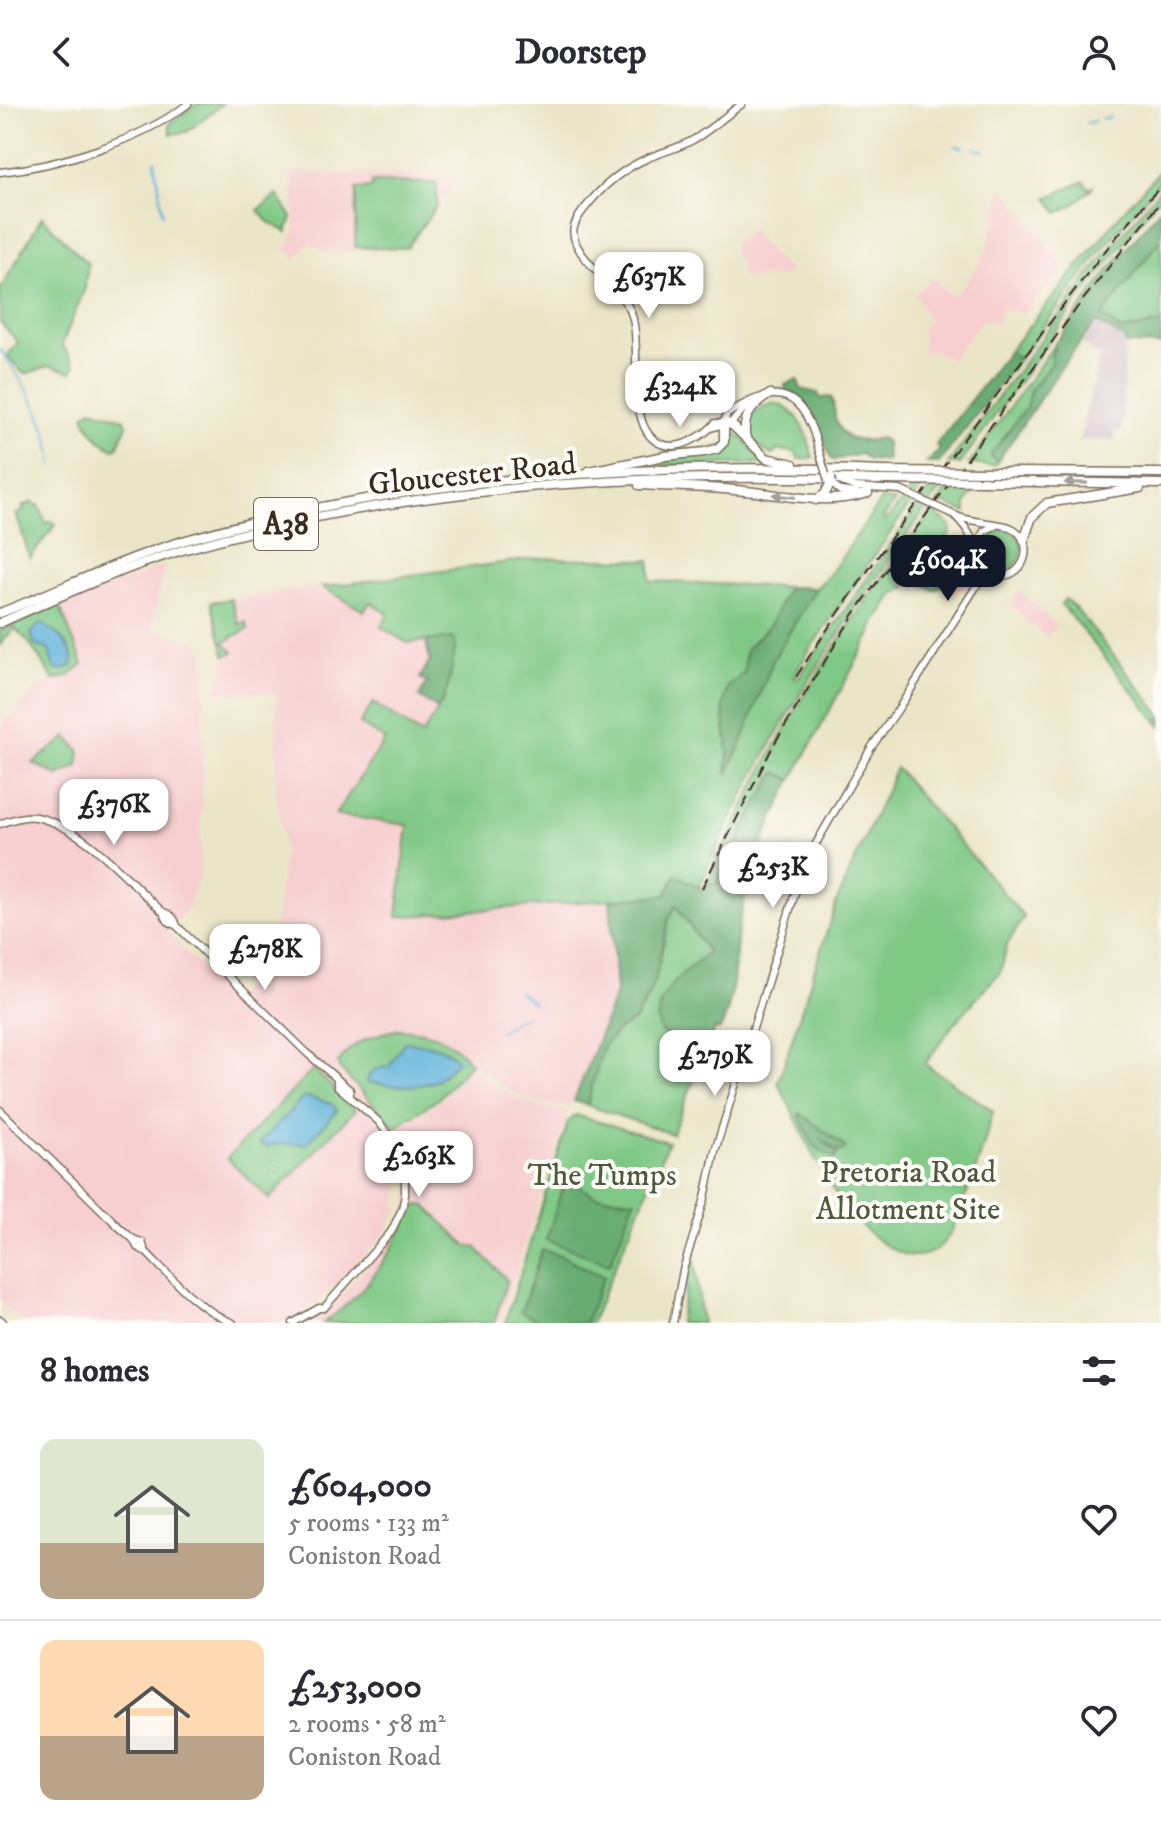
<!DOCTYPE html>
<meta charset="utf-8">
<style>
body{margin:0;font-family:"IM FELL DW Pica",serif;background:#f2f2f3;color:#2b2b33;height:100vh;display:flex;flex-direction:column;font-size:30px;white-space:nowrap}
*{box-sizing:border-box;margin:0}
p{font-size:26px;color:#7c7c81}
.icon{flex:none;width:44px;height:44px;fill:none;stroke:currentColor;stroke-width:2;stroke-linecap:round;stroke-linejoin:round}
.map{position:relative;height:1219px;overflow:hidden}
.details{display:flex;flex-direction:column;background:#fff;flex:1}
.details>*{flex:none}
.price{position:absolute;translate:-50% -68px;padding:0 18px;border-radius:16px;background:#fff;color:#222;font-size:26px;line-height:52px;filter:drop-shadow(0 2px 4px #0008)}
.price::after{content:'';position:absolute;left:50%;top:48px;width:24px;height:18px;margin-left:-12px;background:inherit;clip-path:polygon(0 0,100% 0,50% 100%)}
.price.active{background:#111827;color:#fff}
ul{padding:0;list-style:none}
li{display:flex;align-items:center;gap:24px;height:200px;padding:0 40px}
li+li{border-top:2px solid #e1e1e2}
li span{display:grid;place-items:center;flex:none;width:224px;height:160px;border-radius:16px;color:#555}
li>.icon{margin-inline-start:auto}
span .icon{width:96px;height:96px;fill:#fffc;stroke-width:1}
li b{font-size:34px}
h2{display:flex;justify-content:space-between;align-items:center;height:96px;padding:0 40px;font-size:34px}
header{display:flex;justify-content:space-between;align-items:center;height:104px;padding:0 40px;background:#fff;font-size:36px;font-weight:700}
.map>svg:first-child{display:block}
</style>
<header><svg class="icon" aria-label="back" viewBox="0 0 24 24"><path d="M15 5l-7 7 7 7"/></svg>Doorstep<svg class="icon" aria-label="person" viewBox="0 0 24 24"><circle cx="12" cy="8" r="4"/><path d="M4 21q1-7 8-7t8 7"/></svg></header>
<div class="map">
<svg width="1161" height="1219" viewBox="0 0 1161 1219">
<rect width="100%" height="100%" fill="#fdfcf7"/>
<filter id="ink" filterUnits="userSpaceOnUse"><feTurbulence type="fractalNoise" baseFrequency=".0125" numOctaves="2"/><feDisplacementMap in="SourceGraphic" scale="16" xChannelSelector="R" yChannelSelector="G"/><feConvolveMatrix kernelMatrix="1 2 1 2 8 2 1 2 1" color-interpolation-filters="sRGB"/></filter>
<filter id="wash" filterUnits="userSpaceOnUse"><feTurbulence type="fractalNoise" baseFrequency=".006" numOctaves="4" result="noise"/><feDisplacementMap in="SourceGraphic" scale="32" xChannelSelector="R" yChannelSelector="G"/><feGaussianBlur stdDeviation="1.8" result="paint"/><feColorMatrix in="noise" values="0 0 0 0 0 0 0 0 0 0 0 0 0 0 0 0 0 1.4 0 .05"/><feComposite in="paint" operator="in"/></filter>
<g filter="url(#wash)">
<rect width="100%" height="100%" fill="#ebe5c8"/>
<g fill="#f7cfd0">
<path d="M291,68L459,73L407,144L323,148L310,138L296,155L285,145L296,127Z"/>
<path d="M1003,84L1064,163L1051,181L1020,211L1013,206H1001L997,219L982,216L951,256L936,247L924,248L922,222L929,218L915,189L932,175L954,193L981,158L990,136Z"/>
<path d="M751,125L782,161L789,165L788,172L742,174L740,158L732,148L735,138Z"/>
<path d="M958,446L970,483L952,488L941,452Z"/>
<path d="M539,454L650,456V477L816,484L610,797L616,889L570,1003L544,1000L517,991L491,975L476,960L437,996L382,1030L391,1042L399,1070L398,1104L384,1131L320,1197L297,1214L271,1219H23L0,1196V728L2,727L0,716V629L2,621L32,589L61,571L40,509L165,461L151,525L202,540L204,581L200,772L188,804L167,829L233,895L272,854L284,745L276,688L277,589L215,588L226,555L211,498Z"/>
<path d="M1020,488L1058,522L1045,533L1033,520L1030,522L1011,498L1015,497L1016,490Z"/>
<path d="M474,964L488,978L516,994L543,1004L569,1007L499,1219H304L326,1206L357,1174L394,1130L405,1106L409,1088L407,1065L400,1042L391,1028L438,998Z"/>
</g>
<path fill="#d2bdc5" d="M1097,218L1125,235L1122,327H1114L1115,336H1079L1100,252L1082,240Z"/>
<g fill="#7fc885" stroke="#5d7952" stroke-width="2">
<path d="M196,0H222L187,28L171,30L169,20Z"/>
<path d="M1161,65V76L1099,149L1019,255L1009,247L1119,112Z"/>
<path d="M1084,77L1088,84L1093,82L1091,85L1073,101L1058,109L1047,94Z"/>
<path d="M372,78L437,79V101L407,144L355,143L356,85L371,84Z"/>
<path d="M1161,84V91L1072,205L960,360H948L1098,159Z"/>
<path d="M277,91L292,113L287,128L270,119L258,106Z"/>
<path d="M42,113L88,160L85,184L62,240L75,262L72,268L50,262L24,270L7,252L18,238L0,218V186Z"/>
<path d="M1161,135V219L1121,227L1102,212Z"/>
<path d="M1054,241L1050,262L1034,281L1026,304L992,349L997,358L994,362L969,360Z"/>
<path d="M775,299C802,308 807,328 813,354L799,355L795,348L779,346L772,351C743,337 739,306 775,299Z"/>
<path d="M91,305L125,315L127,321L117,344L114,345C97,336 91,328 84,311Z"/>
<path d="M731,323L755,348L773,359L627,362L727,341Z"/>
<path d="M916,380H924L810,545L794,572L798,574L932,381H943C847,512 765,633 699,783L676,771L666,791L397,813L408,721L335,711L385,636L360,620L373,599L422,631L444,596L452,534L407,539L381,523L388,510L370,498L364,507L322,483L539,454L650,456V477L788,483L771,520L746,545L744,569L728,583L723,603L728,646L727,668L740,643L774,554L816,484L831,469L881,396L895,397L883,414L886,417Z"/>
<path d="M950,381L977,382L966,400V408L942,399L936,410L951,422V429L939,443L949,478L934,486L913,474L904,485L893,491L871,526L872,528L792,676L776,669L759,696L715,781L707,779C741,707 776,635 819,568C859,503 905,443 950,381Z"/>
<path d="M33,398L35,402L39,401L46,419L51,417L56,420L30,454L16,410L24,407L22,403Z"/>
<circle cx="1001" cy="446" r="21"/>
<path d="M231,495L239,520L246,518L248,525L224,538L234,548L225,551L211,498Z"/>
<path d="M1065,495L1077,506L1161,611V622L1061,500Z"/>
<path d="M59,501L83,560L69,572L54,576L27,536L14,524L0,541V527Z"/>
<path d="M67,633L80,647L78,662L58,672L33,659Z"/>
<path d="M896,664L1024,813L1007,841L1001,867L953,921L925,960L993,1007C984,1041 975,1073 960,1105C957,1114 954,1126 948,1133C913,1182 860,1124 838,1093C814,1059 798,1016 778,979L836,799Z"/>
<path d="M676,801L708,849C669,878 669,882 661,928L706,946L672,1030L587,1001L603,942L620,925L634,917L647,895L656,872L669,815Z"/>
<path d="M400,925C436,928 447,933 471,959L438,995L395,1023L339,964L338,960C350,937 377,930 400,925Z"/>
<path d="M314,965L355,1006L269,1095L227,1054Z"/>
<path d="M576,1011L668,1038L591,1219H505L568,1018Z"/>
<path d="M420,1101L426,1102L467,1142L476,1143L507,1176L494,1219H323C367,1190 391,1150 413,1103Z"/>
<path d="M692,1156L695,1157L702,1219H679Z"/>
</g>
<g fill="#67ac72" stroke="#516b48" stroke-width="2">
<path d="M1161,103V135L1102,212L1122,227L1161,219V241L1125,240V235L1096,218L1063,261L997,358L991,353L992,349L1026,304L1030,286L1050,262L1054,241L1108,167Z"/>
<path d="M1009,247L1019,255L939,359H927L940,345L936,341Z"/>
<path d="M797,275L801,285L818,289L820,294L831,293C834,300 834,305 835,312C839,337 860,340 881,334L886,338L887,357L869,356L861,350L832,356C819,330 816,298 785,286V281Z"/>
<path d="M788,483L816,484L774,554L740,643L727,670L728,646L723,603L728,583L744,569L746,545L771,520Z"/>
<path d="M453,534L456,539C452,561 450,586 438,605L419,593L427,579L420,574L430,557L426,537Z"/>
<path d="M777,668L792,676C769,720 749,767 740,816C733,853 737,891 720,926L715,925L706,946L661,928C645,897 686,866 708,849L676,801L669,815L656,872L647,895L634,917L620,925L603,942L587,1001L574,997L616,889L610,796L666,791L676,771L703,785L707,779L716,781L759,696Z"/>
<path d="M800,1009L844,1042L846,1045L841,1048L821,1035L838,1050L834,1055L814,1042L799,1012Z"/>
<path d="M564,1079L579,1082L595,1092L635,1096L610,1160L546,1136Z"/>
<path d="M542,1146C566,1150 581,1164 604,1172L585,1219H543L521,1208Z"/>
</g>
<g fill="#5eb2da" stroke="#4c6e7c" stroke-width="2">
<path d="M41,519C55,527 77,544 72,562C49,572 55,563 49,546L35,541L31,529Z"/>
<path d="M404,938C423,940 443,940 456,955L455,959C449,965 442,974 435,977C415,985 388,982 367,978C369,966 379,963 389,963Z"/>
<path d="M308,993L332,1000L337,1007L306,1040H275L265,1043L259,1039L303,994Z"/>
</g>
<g fill="none" stroke-linecap="round" stroke-linejoin="round">
<g stroke="#5eb2da" stroke-width="2">
<path d="M1101,15L1110,13"/>
<path d="M1087,19L1095,17"/>
<path d="M955,42L964,43"/>
<path d="M975,45L985,47"/>
<path d="M155,57L163,110"/>
<path d="M0,245C24,279 50,319 53,361"/>
<path d="M518,887L534,899"/>
<path d="M499,928L519,914L527,912"/>
<path d="M456,955H462"/>
</g>
</g>
</g>
<g filter="url(#ink)">
<g fill="none" stroke-linecap="round" stroke-linejoin="round">
<defs>
<g id="tertiary">
<path d="M0,68C59,62 141,36 188,0"/>
<path d="M724,319H715C707,329 688,341 674,342C618,343 646,240 630,206C619,182 567,150 574,123C576,114 584,105 590,98C606,79 625,64 648,54C665,47 683,43 698,33C713,23 727,11 742,0"/>
<path d="M724,319L726,311C778,276 804,286 819,347"/>
<path d="M711,324L733,317L748,300"/>
<path d="M836,376L855,383L900,386"/>
<path d="M828,377L840,387L857,389"/>
<path d="M950,409C971,421 1003,417 1015,426C1034,439 1026,470 1003,472C977,474 979,448 971,433C967,425 962,419 956,413"/>
<path d="M976,445L984,427L995,422"/>
<path d="M0,720C9,716 26,711 36,713C85,723 127,776 163,808C171,810 175,814 177,822"/>
<path d="M163,808L168,817L177,822L308,950L350,986V991"/>
<path d="M0,1006L119,1123L133,1135L142,1138L145,1147"/>
<path d="M133,1135L137,1143L145,1147C170,1172 200,1207 233,1219"/>
<path d="M293,1219L319,1204H324L391,1128L402,1105L405,1091V1069L395,1039L378,1017L337,982V977"/>
<path d="M673,1219L683,1166L705,1094L715,1047L796,786L814,743L871,644L899,604L986,467"/>
</g>
<g id="primary">
<path d="M724,319L732,321L766,354L793,360"/>
<path d="M746,334C741,313 753,301 770,290"/>
<path d="M589,367L665,352L705,348L717,345L724,338V319"/>
<path d="M992,368L1161,369"/>
<path d="M984,377L1161,380"/>
<path d="M639,381C674,383 710,383 745,387C787,391 827,402 868,389"/>
<path d="M816,396L825,390L831,378"/>
<path d="M1024,436L1032,413L1047,399L1140,384"/>
<path d="M0,509C62,485 122,455 186,436C405,372 654,357 882,367"/>
<path d="M0,519C60,492 122,464 186,445C409,380 646,368 877,376"/>
</g>
<path id="motorway" d="M0,1217L2,1219"/>
</defs>
<use href="#tertiary" stroke="#796b5a" stroke-width="9"/>
<use href="#primary" stroke="#796b5a" stroke-width="11"/>
<use href="#motorway" stroke="#796b5a" stroke-width="12"/>
<use href="#tertiary" stroke="#fff" stroke-width="6"/>
<use href="#primary" stroke="#fff" stroke-width="8"/>
<use href="#motorway" stroke="#fff" stroke-width="9"/>
<g stroke="#3b2a1e" stroke-width="2" stroke-dasharray="12 6" stroke-linecap="butt">
<path d="M796,573C857,478 925,387 993,296C1047,223 1099,149 1161,82"/>
<path d="M702,784L774,640L854,510L1079,201L1161,97"/>
</g>
<defs>
<g id="tertiary-bridge">
<path d="M819,347L828,377"/>
<path d="M900,386L950,409"/>
</g>
<g id="primary-bridge">
<path d="M882,367L992,368"/>
<path d="M877,376L984,377"/>
<path d="M831,378V373"/>
</g>
</defs>
<use href="#tertiary-bridge" stroke="#796b5a" stroke-width="9" stroke-linecap="butt"/>
<use href="#primary-bridge" stroke="#796b5a" stroke-width="11" stroke-linecap="butt"/>
<use href="#tertiary-bridge" stroke="#fff" stroke-width="6"/>
<use href="#primary-bridge" stroke="#fff" stroke-width="8"/>
</g>
<defs><path id="oneway-solid" d="M-6-.8H1V-3.2L6.5 0L1 3.2V.8H-6Z" transform="scale(2)"/></defs>
<g fill="#a79f9a">
<use href="#oneway-solid" transform="translate(1076 379) rotate(-179)"/>
<use href="#oneway-solid" transform="translate(784 392) rotate(-173)"/>
</g>
</g>
<g text-anchor="middle" stroke-width="8" stroke-linejoin="round" paint-order="stroke">
<rect fill="#fdfcf7" stroke="#75695f" stroke-width="2" x="254" y="394" width="64" height="52" rx="6"/>
<g font-size="30" font-weight="bold" fill="#3b2a1e">
<text x="286" y="430">A38</text>
</g>
<g font-size="32" fill="#3b2a1e" stroke="#fdfcf7">
<text transform="translate(472 369) rotate(-6)" y="11">Gloucester Road</text>
</g>
<g font-size="32" fill="#4f593d" stroke="#fdfcf7">
<text x="908" y="1078">Pretoria Road<tspan x="908" dy="37">Allotment Site</tspan></text>
<text x="602" y="1081">The Tumps</text>
</g>
</g>
</svg>
<b class="price" style="left:649px;top:216px">£637K</b>
<b class="price" style="left:680px;top:325px">£324K</b>
<b class="price active" style="left:948px;top:499px">£604K</b>
<b class="price" style="left:114px;top:743px">£376K</b>
<b class="price" style="left:773px;top:806px">£253K</b>
<b class="price" style="left:265px;top:888px">£278K</b>
<b class="price" style="left:715px;top:994px">£279K</b>
<b class="price" style="left:419px;top:1095px">£263K</b>
</div>
<section class="details">
<h2>8 homes<svg class="icon" aria-label="filters" viewBox="0 0 24 24"><path d="M4 7h16M4 17h16"/><circle cx="9" cy="7" r="2"/><circle cx="15" cy="17" r="2"/></svg></h2>
<ul>
<li><span style="background:linear-gradient(#dfe7d0 65%,#b9a48a 0)"><svg class="icon" aria-label="home" viewBox="0 0 24 24"><path d="M3 11l9-7 9 7M6 9v11h12V9"/></svg></span><div><b>£604,000</b><p>5 rooms · 133 m²</p><p>Coniston Road</p></div><svg class="icon" aria-label="heart" viewBox="0 0 24 24"><path d="M12 20l-8-8c-3-5 5-10 8-4 3-6 11-1 8 4z"/></svg></li>
<li><span style="background:linear-gradient(#ffd9b3 60%,#b9a48a 0)"><svg class="icon" aria-label="home" viewBox="0 0 24 24"><path d="M3 11l9-7 9 7M6 9v11h12V9"/></svg></span><div><b>£253,000</b><p>2 rooms · 58 m²</p><p>Coniston Road</p></div><svg class="icon" aria-label="heart" viewBox="0 0 24 24"><path d="M12 20l-8-8c-3-5 5-10 8-4 3-6 11-1 8 4z"/></svg></li>
</ul>
</section>
